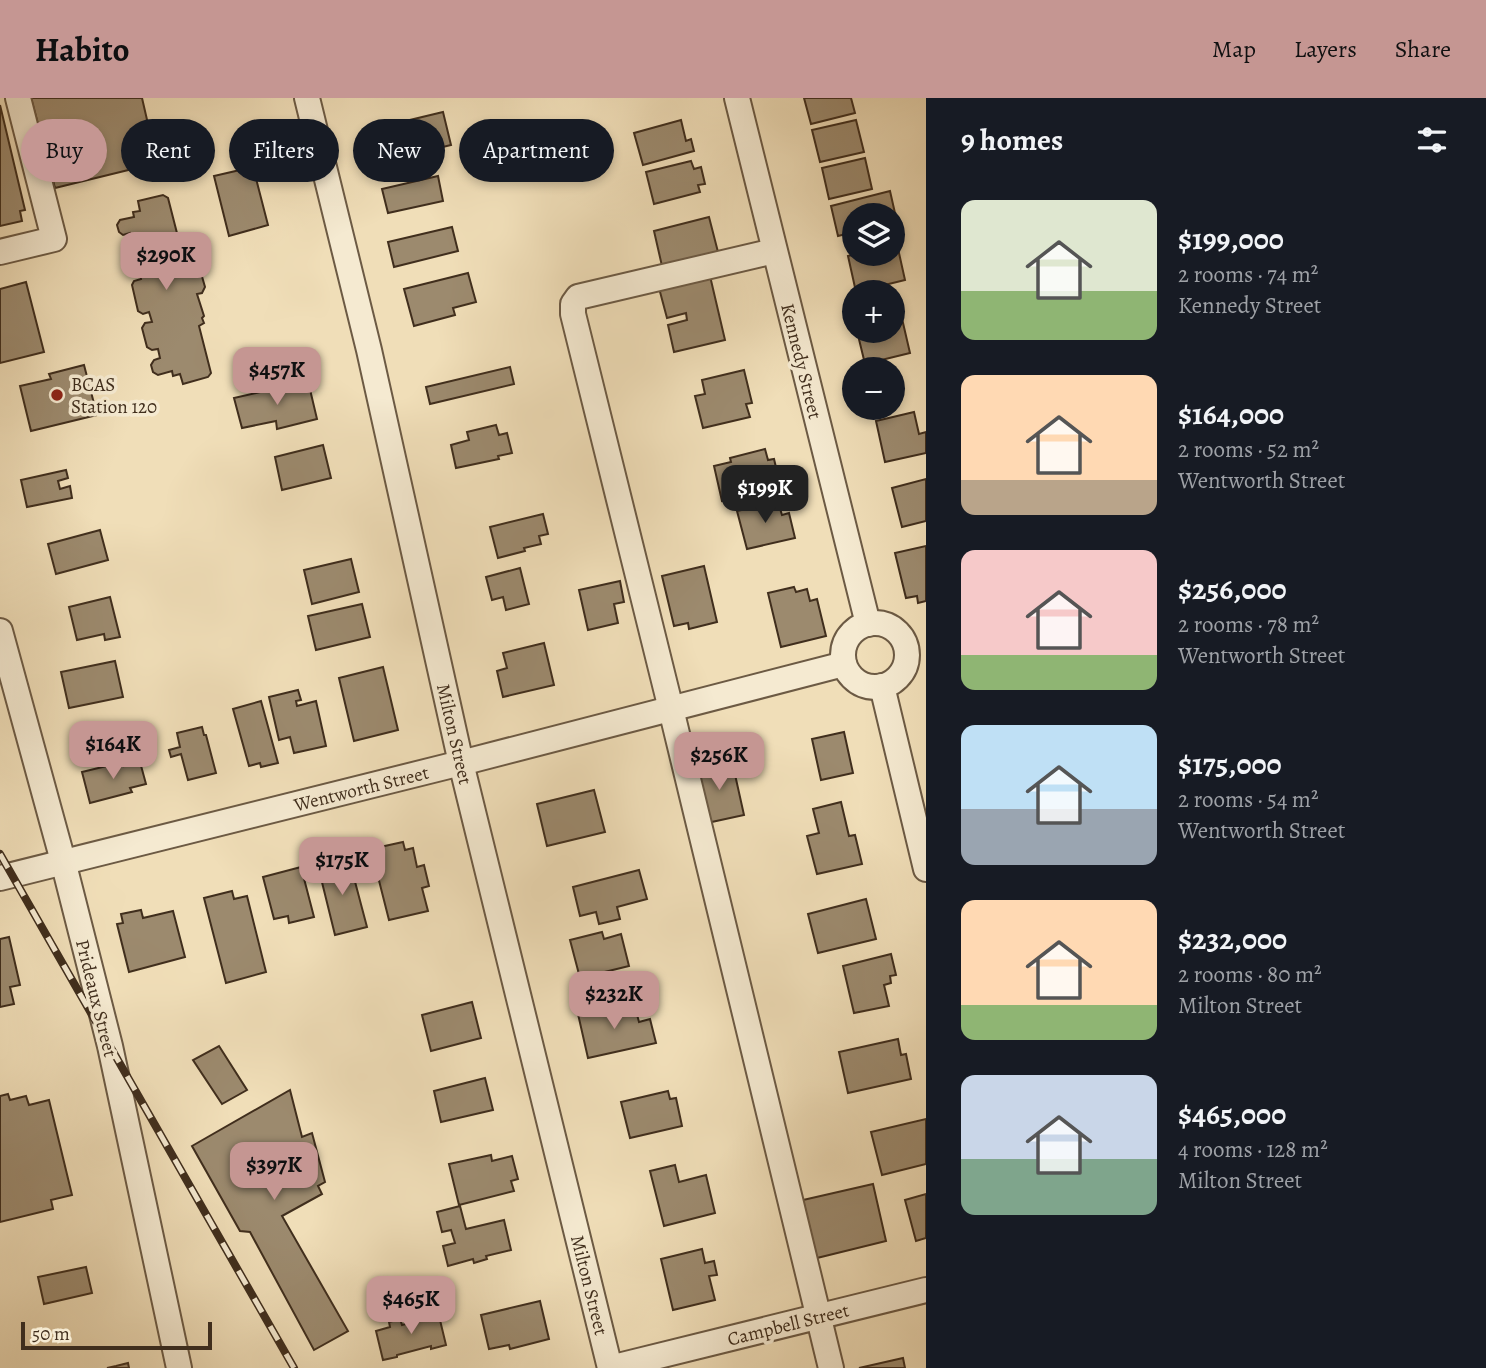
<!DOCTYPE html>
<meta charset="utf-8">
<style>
body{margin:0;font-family:Alegreya,serif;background:#20242c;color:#f1f3f6;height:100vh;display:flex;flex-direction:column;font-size:26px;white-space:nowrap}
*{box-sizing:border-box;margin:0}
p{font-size:23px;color:#9ea1a6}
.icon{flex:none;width:38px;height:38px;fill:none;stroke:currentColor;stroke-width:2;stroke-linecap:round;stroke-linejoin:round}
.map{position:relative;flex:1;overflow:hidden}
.panel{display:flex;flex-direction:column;background:#171b24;width:560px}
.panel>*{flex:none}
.guide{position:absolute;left:21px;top:21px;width:665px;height:63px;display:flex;gap:14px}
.controls{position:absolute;left:842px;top:105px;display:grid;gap:14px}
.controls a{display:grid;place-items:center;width:63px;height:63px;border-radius:50%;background:#171b24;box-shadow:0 4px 10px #0003;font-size:35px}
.scale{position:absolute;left:21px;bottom:18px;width:191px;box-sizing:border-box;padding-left:7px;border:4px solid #402e1d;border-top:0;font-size:19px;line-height:24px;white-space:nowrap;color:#402e1d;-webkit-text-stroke:5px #f5ead1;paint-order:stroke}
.price{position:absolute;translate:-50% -60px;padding:0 16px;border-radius:14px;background:#c59692;color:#111;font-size:23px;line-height:46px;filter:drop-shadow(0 2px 4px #0008)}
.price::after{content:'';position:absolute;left:50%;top:42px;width:21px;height:16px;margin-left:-10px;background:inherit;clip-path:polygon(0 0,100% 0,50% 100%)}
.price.on{background:#222;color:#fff}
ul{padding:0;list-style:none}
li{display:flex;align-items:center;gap:21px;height:175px;padding:0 35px}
li span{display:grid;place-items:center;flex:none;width:196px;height:140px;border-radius:14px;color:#555}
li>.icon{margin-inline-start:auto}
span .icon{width:84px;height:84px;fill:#fffc;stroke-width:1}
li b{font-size:30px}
h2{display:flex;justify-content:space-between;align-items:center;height:84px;padding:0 35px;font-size:30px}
.tag{padding:0 24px;border-radius:32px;background:#171b24;box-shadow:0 4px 10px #0003;font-size:24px;line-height:63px}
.tag.on{background:#c59692;color:#111}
header{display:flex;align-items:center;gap:42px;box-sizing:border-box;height:98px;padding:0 35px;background:#c59692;color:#111}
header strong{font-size:33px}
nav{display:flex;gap:38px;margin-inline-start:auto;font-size:24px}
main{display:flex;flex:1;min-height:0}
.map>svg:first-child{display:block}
</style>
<header>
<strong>Habito</strong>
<nav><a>Map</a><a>Layers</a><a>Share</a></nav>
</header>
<main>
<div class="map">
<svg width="926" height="1270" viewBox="0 0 926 1270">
<rect width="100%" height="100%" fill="#f0deb8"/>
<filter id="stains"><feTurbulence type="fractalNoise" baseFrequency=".00286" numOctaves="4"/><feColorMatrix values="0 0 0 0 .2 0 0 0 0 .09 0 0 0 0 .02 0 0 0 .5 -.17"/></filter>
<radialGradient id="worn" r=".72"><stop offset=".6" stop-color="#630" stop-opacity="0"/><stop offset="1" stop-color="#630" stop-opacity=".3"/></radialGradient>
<g fill="#9c8a6e" stroke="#402e1d" stroke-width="2">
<path d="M31,0H142L157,65L55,90Z"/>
<path d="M804,0H851L855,15L811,26Z"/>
<path d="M0,7L25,112L20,113L22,123L0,128Z"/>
<path d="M443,14L451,47L376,65L368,32Z"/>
<path d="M681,22L686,43L691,41L694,53L643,67L634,35Z"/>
<path d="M856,22L864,54L820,64L812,32Z"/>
<path d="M865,60L872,91L829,101L822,70Z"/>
<path d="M691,63L694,71L701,69L705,86L698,87L700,94L654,106L646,74Z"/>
<path d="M253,69L268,127L229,138L214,78Z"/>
<path d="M438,78L443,103L388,115L382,91Z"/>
<path d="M890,93L897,124L892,125V117H854V134L838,138L831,108Z"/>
<path d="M163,97L168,100L179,143L174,148L178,164L183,163L188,165L190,173L196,171L201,175L205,189L202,195L197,196L204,218L202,220L204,225L199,228L211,275L208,279L183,286L180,276L173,278L172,273L158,277L153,274L151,267L154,262L160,260L158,251L152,252L147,249L142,230L145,225L152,224L149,214L143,216L138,213L132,187L134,183L141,181L139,172L132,173L128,170L125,161L123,151L126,146L132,145L130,135L123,137L119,134L117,127L120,122L134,119L133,114L140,113L138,103Z"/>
<path d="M709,119L718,154L662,168L654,133Z"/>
<path d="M452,129L458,153L394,169L388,144Z"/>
<path d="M897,146L905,182L856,194L848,158L856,156H892V147Z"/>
<path d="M468,175L476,204L453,210L455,217L414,228L404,191Z"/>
<path d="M710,178L725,242L674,254L668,227L687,222L686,215L667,220L659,190Z"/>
<path d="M26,184L44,254L0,265V191Z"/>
<path d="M900,212L910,255L865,266L857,233H892V214Z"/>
<path d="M84,267L97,317L31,333L20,288L51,281L49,276Z"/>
<path d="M510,269L514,286L430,306L426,289Z"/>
<path d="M744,272L752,305L746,306L750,319L703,330L695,298L705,296L702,282Z"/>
<path d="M308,283L317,321L277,331L276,323L242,330L234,300Z"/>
<path d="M914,314L919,336L926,334V355L885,364L876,323Z"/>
<path d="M496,327L499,337L507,335L512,355L498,358L499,361L456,370L451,347L469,342L467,334Z"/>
<path d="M323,347L331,380L282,392L275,359Z"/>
<path d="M765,351L768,362L774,361L778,378L772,379L775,391L722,403L714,368L731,364L730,360Z"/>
<path d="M66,372L68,380L58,383L60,391L70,388L72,400L27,409L21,382Z"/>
<path d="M926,381V423L902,429L892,390Z"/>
<path d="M778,404L782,417L789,415L795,440L747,451L737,413Z"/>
<path d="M543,416L548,436L539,438L541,446L524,450L525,453L498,460L490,429Z"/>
<path d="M100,432L108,462L56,476L48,446Z"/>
<path d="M926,448V503L918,505L917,498L906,500L895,455Z"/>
<path d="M351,461L359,494L312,506L304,472Z"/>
<path d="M704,468L717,524L689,531L688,525L674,528L662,478Z"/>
<path d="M520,470L529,506L506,512L503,499L492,502L486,479Z"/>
<path d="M620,483L624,504L614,506L618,525L588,532L579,492Z"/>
<path d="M794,489L796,494L807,491L810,503L817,501L826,538L781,549L768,495Z"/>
<path d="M110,499L120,539L105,542L104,536L77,542L69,509Z"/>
<path d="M362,506L370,539L316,552L308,518Z"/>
<path d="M544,545L554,587L503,599L497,573L507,570L503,555Z"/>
<path d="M115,563L123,599L69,610L61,574Z"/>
<path d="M383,569L398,632L354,643L339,580Z"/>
<path d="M298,592L301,602L296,603L297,608L316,603L326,648L294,655L290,639L279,642L269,599Z"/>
<path d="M261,603L278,665L261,669L260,665L249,668L233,611Z"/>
<path d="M202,629L204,637H206L216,675L188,682L181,656L171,659L169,652L180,649L177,635Z"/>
<path d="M844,634L853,675L821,682L812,641Z"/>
<path d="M732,663L744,717L707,725L694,672Z"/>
<path d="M123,664L124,668L140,664L146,686L130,690L132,694L90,705L82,674Z"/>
<path d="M594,692L605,734L547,748L537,706Z"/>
<path d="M841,704L849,738L855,737L862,766L817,776L807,738L819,735L813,711Z"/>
<path d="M403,744L405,752L413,750L417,769L424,767L429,788L422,790L428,813L389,822L371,751Z"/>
<path d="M349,761L367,829L335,837L318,768Z"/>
<path d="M301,769L314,819L289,825L288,818L274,821L263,779Z"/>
<path d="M639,772L647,801L617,809L620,821L599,826L596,814L580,818L573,789Z"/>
<path d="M232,793L234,801L247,798L266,874L226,885L204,800Z"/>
<path d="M866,801L876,841L818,855L808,816Z"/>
<path d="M141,812L143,820L173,813L185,859L129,874L117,826L123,825L121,816Z"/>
<path d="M602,834L604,841L621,836L629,868L580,880L570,842Z"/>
<path d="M9,839L20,887L10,889L14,906L0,909V841Z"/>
<path d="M891,856L896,877L890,878L891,885L884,887L889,908L854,915L843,868Z"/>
<path d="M472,904L481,940L431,953L422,917Z"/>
<path d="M612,908L613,913L635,909L639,924L650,921L656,945L588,960L578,916Z"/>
<path d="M898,941L901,957L906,956L911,981L848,995L839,954Z"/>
<path d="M219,948L247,992L222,1006L193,962Z"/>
<path d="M485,980L493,1012L441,1024L434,993Z"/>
<path d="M290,992L302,1039L312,1035L325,1084L318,1088L322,1096L282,1118L348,1233L314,1252L250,1134L240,1133L192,1048Z"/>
<path d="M668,993L670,1001L676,1000L682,1028L630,1040L621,1004Z"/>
<path d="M8,996L10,1002L26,998L29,1007L49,1002L72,1097L51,1102L53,1111L0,1124V998Z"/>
<path d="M926,1021V1066L882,1077L871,1034Z"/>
<path d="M491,1057L492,1063L512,1058L518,1081L511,1083L514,1093L459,1107L449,1066Z"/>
<path d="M675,1067L679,1084L706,1077L715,1115L664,1128L650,1073Z"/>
<path d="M873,1086L886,1143L817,1160L803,1102Z"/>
<path d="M926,1096V1140L916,1143L905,1102Z"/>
<path d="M460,1108L466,1131L504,1122L511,1152L486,1158L487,1161L474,1165L473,1161L448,1168L443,1148L455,1145L451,1132L442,1134L437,1114Z"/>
<path d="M702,1151L705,1165L714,1163L717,1177L709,1178L715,1202L673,1212L661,1161Z"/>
<path d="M86,1169L92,1195L44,1206L38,1179Z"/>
<path d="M540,1203L549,1241L510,1251L509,1247L489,1251L481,1217Z"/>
<path d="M423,1215L425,1221L439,1218L446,1247L431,1251V1248L397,1257V1259L383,1262L376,1233L390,1229L389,1224L400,1221L402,1227L413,1224L411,1218Z"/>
<path d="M903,1260L905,1270H859Z"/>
<path d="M128,1265L129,1270H107L116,1268Z"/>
</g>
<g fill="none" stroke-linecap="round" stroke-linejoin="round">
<defs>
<g id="minor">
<path d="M307,0L369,252L461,665L610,1270"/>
<path d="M737,0L868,526"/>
<path d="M774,153L578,199L573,206V216L671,611L831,1270"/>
<path d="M0,154L54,141L18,0"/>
<circle cx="875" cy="557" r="32"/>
<path d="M0,533L63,763L110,948L179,1270"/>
<path d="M882,588L926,771"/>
<path d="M0,780L461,665L844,566"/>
<path d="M610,1270L926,1192"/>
</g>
</defs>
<use href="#minor" stroke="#6c5a44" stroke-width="28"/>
<use href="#minor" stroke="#f5ead1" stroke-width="24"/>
<defs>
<path id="rail" d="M0,756L294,1270"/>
</defs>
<use href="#rail" stroke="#402e1d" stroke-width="8"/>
<use href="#rail" stroke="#f5ead1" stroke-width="5" stroke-dasharray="16" stroke-linecap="butt"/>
</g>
<circle fill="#8f2418" stroke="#f5ead1" stroke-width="2.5" cx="57" cy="297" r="7"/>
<g text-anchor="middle" stroke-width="7" stroke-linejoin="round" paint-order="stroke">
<g font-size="19" fill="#402e1d" stroke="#f5ead1">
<text transform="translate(802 263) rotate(76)" y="7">Kennedy Street</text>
<text transform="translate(455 636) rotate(77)" y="7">Milton Street</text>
<text transform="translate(361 690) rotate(-14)" y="7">Wentworth Street</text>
<text transform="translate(97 900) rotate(76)" y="7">Prideaux Street</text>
<text transform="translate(590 1187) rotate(76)" y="7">Milton Street</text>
<text transform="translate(788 1226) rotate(-14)" y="7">Campbell Street</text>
</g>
<g font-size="19" fill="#402e1d" stroke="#f5ead1" text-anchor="start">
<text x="71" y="293">BCAS<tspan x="71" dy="22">Station 120</tspan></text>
</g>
</g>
<rect width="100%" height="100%" filter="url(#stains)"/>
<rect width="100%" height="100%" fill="url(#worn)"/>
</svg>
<div class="controls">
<a><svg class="icon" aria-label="layers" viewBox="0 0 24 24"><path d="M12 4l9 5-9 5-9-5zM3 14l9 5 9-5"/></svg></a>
<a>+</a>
<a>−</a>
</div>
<div class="scale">50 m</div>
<b class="price" style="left:166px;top:194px">$290K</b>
<b class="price" style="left:277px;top:309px">$457K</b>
<b class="price on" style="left:765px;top:427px">$199K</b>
<b class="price" style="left:113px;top:683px">$164K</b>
<b class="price" style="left:719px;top:694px">$256K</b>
<b class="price" style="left:342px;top:799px">$175K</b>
<b class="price" style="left:614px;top:933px">$232K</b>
<b class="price" style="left:274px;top:1104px">$397K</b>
<b class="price" style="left:411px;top:1238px">$465K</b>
<div class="guide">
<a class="tag on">Buy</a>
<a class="tag">Rent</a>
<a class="tag">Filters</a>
<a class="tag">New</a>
<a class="tag">Apartment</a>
</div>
</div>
<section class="panel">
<h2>9 homes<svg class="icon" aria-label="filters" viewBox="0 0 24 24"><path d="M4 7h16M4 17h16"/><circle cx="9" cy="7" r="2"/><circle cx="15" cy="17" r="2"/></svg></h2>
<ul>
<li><span style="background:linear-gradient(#dfe7d0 65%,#8fb573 0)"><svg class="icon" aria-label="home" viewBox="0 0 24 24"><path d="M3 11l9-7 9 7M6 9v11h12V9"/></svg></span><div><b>$199,000</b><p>2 rooms · 74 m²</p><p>Kennedy Street</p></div></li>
<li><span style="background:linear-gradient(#ffd9b3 75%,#b9a48a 0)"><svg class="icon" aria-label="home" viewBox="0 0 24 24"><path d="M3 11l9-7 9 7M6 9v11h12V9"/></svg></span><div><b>$164,000</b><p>2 rooms · 52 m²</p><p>Wentworth Street</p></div></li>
<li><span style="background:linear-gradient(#f6c9c9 75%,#8fb573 0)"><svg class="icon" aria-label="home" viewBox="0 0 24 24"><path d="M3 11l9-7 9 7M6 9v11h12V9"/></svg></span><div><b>$256,000</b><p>2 rooms · 78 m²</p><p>Wentworth Street</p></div></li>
<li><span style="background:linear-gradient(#bfe0f5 60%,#9aa5b1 0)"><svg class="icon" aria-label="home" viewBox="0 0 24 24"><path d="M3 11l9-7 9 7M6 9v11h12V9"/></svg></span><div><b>$175,000</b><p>2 rooms · 54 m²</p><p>Wentworth Street</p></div></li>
<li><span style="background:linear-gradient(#ffd9b3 75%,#8fb573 0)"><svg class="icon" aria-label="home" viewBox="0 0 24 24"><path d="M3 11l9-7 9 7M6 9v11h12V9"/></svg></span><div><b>$232,000</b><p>2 rooms · 80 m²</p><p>Milton Street</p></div></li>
<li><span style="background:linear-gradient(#c9d6e8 60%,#7fa58c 0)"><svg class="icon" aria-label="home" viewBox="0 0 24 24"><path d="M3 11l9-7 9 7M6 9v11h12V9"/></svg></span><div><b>$465,000</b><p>4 rooms · 128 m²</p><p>Milton Street</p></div></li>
</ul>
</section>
</main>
